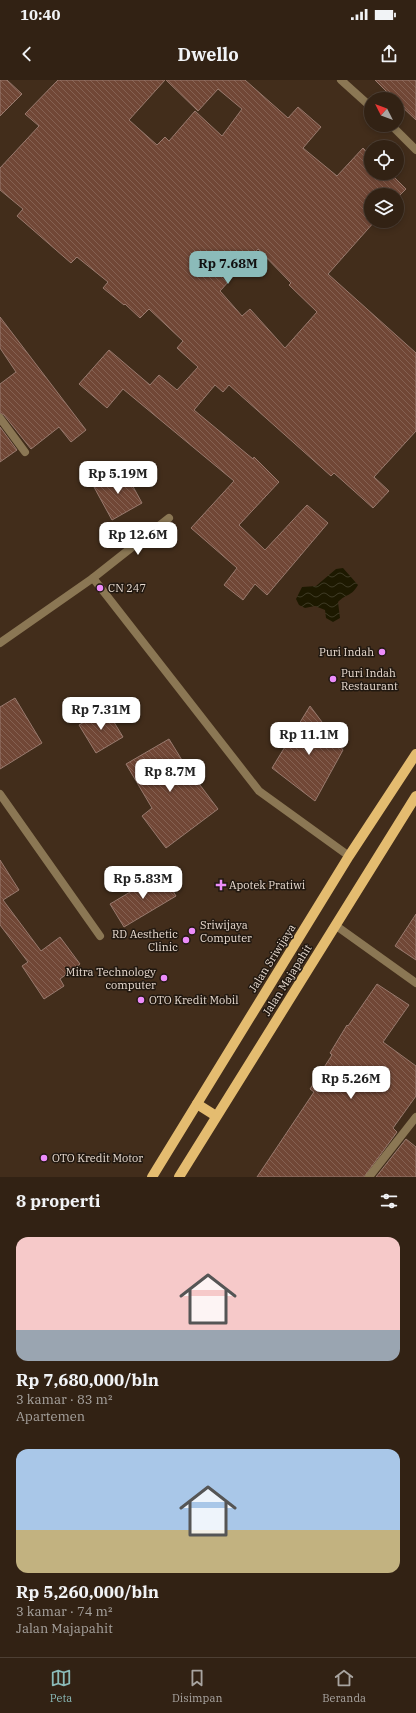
<!DOCTYPE html>
<html lang="id">
<meta charset="utf-8">
<style>
body{margin:0;font-family:"IBM Plex Serif",serif;background:#3d2f22;color:#f1f3f6;height:100vh;display:flex;flex-direction:column;font-size:15px;white-space:nowrap}
*{box-sizing:border-box;margin:0}
p{font-size:13px;color:#a8a4a0}
.icon{flex:none;width:22px;height:22px;fill:none;stroke:currentColor;stroke-width:2;stroke-linecap:round;stroke-linejoin:round}
.map{position:relative;height:1097px;overflow:hidden}
.panel{display:flex;flex-direction:column;background:#322214;flex:1}
.panel>*{flex:none}
.needle{width:26px;rotate:312deg}
.controls{position:absolute;left:364px;top:12px;display:grid;gap:8px}
.controls a{display:grid;place-items:center;width:40px;height:40px;border-radius:50%;background:#322214;box-shadow:0 2px 6px #0003,0 0 0 1px #4d3f34;font-size:20px}
.price{position:absolute;translate:-50% -34px;padding:0 9px;border-radius:8px;background:#fff;color:#222;font-size:13px;line-height:26px;filter:drop-shadow(0 1px 2px #0008)}
.price::after{content:'';position:absolute;left:50%;top:24px;width:12px;height:9px;margin-left:-6px;background:inherit;clip-path:polygon(0 0,100% 0,50% 100%)}
.price.current{background:#8bbbb9;color:#111}
ul{padding:0;list-style:none}
li{display:grid;align-content:center;gap:8px;height:212px;padding:0 16px}
li span{display:grid;place-items:center;height:124px;border-radius:12px;color:#555}
li>.icon{margin-inline-start:auto}
span .icon{width:72px;height:72px;fill:#fffc;stroke-width:1}
li b{font-size:17px}
h2{display:flex;justify-content:space-between;align-items:center;height:48px;padding:0 16px;font-size:17px}
.status{display:flex;justify-content:space-between;align-items:center;height:28px;padding:0 20px;background:#322214;direction:ltr}
.status svg{height:11px;fill:currentColor}
header{display:flex;justify-content:space-between;align-items:center;height:52px;padding:0 16px;background:#322214;font-size:18px;font-weight:700}
.menu{display:flex;justify-content:space-around;align-items:center;height:56px;border-top:1px solid #4d3f34;background:#322214;font-size:11px;color:#a8a4a0}
.menu a{display:grid;justify-items:center;gap:2px}
.menu .current{color:#8bbbb9}
.map>svg:first-child{display:block}
</style>
<div class="status"><b>10:40</b><svg viewBox="0 0 49 12"><path d="M0 12V9h3v3zM5 12V6h3v6zM10 12V3h3v9zM15 12V0h3v12zM26 1h20v11H26zM47 4h2v5h-2z"/></svg></div>
<header><svg class="icon" aria-label="back" viewBox="0 0 24 24"><path d="M15 5l-7 7 7 7"/></svg>Dwello<svg class="icon" aria-label="share" viewBox="0 0 24 24"><path d="M12 15V3M7 8l5-5 5 5M5 13v7h14v-7"/></svg></header>
<div class="map">
<svg width="416" height="1097" viewBox="0 0 416 1097">
<defs>
<pattern id="water-waves" width="16" height="10" patternUnits="userSpaceOnUse"><rect width="16" height="10" fill="#1d1900"/><path d="M0 5q4-4 8 0t8 0" fill="none" stroke="#3e3a24"/></pattern>
<pattern id="building-back-hatch" width="6" height="6" patternUnits="userSpaceOnUse"><rect width="6" height="6" fill="#714736"/><path d="M-1 5l2 2M0 0l6 6M5-1l2 2" fill="none" stroke="#856152"/></pattern>
</defs>
<rect width="100%" height="100%" fill="#422d1b"/>
<path fill="url(#water-waves)" d="M343,488L358,505C351,517 347,513 338,522L340,538L333,542L326,538L325,530L315,526L305,528L299,525L296,519L302,507L316,506L336,489Z"/>
<g fill="url(#building-back-hatch)" stroke="#997a6e" fill-rule="evenodd">
<path d="M0,0H7L22,14L0,36Z"/>
<path d="M58,0H165L129,40L157,65L165,57L169,61L195,31L222,56L242,29L218,9L198,31L166,0H245L288,38L298,27L321,47L303,68L337,96L363,68L371,76V93H390L406,109L397,118V115H371V141H375L328,194L416,273V351L374,397L389,411L373,428L334,393L331,396L229,305L223,312L215,305L194,330L253,379L254,377L279,402L239,445L265,470L307,425L328,443L267,515L255,504L243,520L224,505L237,488L191,448L234,401L123,309L107,328L79,304L109,270L150,305L159,295L177,310L198,287L177,268L183,261L149,229L140,238L125,224L124,225L103,208L108,202L77,177L71,183L17,136L23,129L0,110V88L39,46L25,34ZM258,169L291,203L289,205L317,232L285,268L250,229L242,236L220,211Z"/>
<path d="M375,0H416V40L397,22V19H394Z"/>
<path d="M0,237L86,350L71,362L59,347L31,369L4,335L0,333V304L16,292L0,268Z"/>
<path d="M0,347L17,370L0,382Z"/>
<path d="M124,390L142,423L112,440L94,407Z"/>
<path d="M15,618L42,663L0,689V627Z"/>
<path d="M310,626L343,670L315,721L272,688Z"/>
<path d="M106,629L123,657L96,673L79,645Z"/>
<path d="M169,659L185,685L218,729L166,768L142,736L152,728L126,684Z"/>
<path d="M0,780L19,810L3,820L41,871L60,857L80,884L60,899L64,906L44,919L22,886L28,882L0,845Z"/>
<path d="M162,793L176,816L124,847L110,824Z"/>
<path d="M416,834V880L395,866Z"/>
<path d="M377,904L409,925L383,962L416,986V1016L393,1048L397,1052L364,1097H257L314,1012L310,1009L332,975L330,973L347,945L348,946Z"/>
<path d="M406,1059L416,1067V1097H376Z"/>
</g>
<g fill="none" stroke-linecap="round" stroke-linejoin="round">
<g stroke="#8b7754" stroke-width="8">
<path d="M0,338L25,372"/>
<path d="M93,498L259,711L349,776"/>
<path d="M0,563L93,498L169,438"/>
<path d="M0,714L100,856"/>
<path d="M335,845L416,903"/>
<path d="M369,1097L416,1037"/>
</g>
<g stroke="#8b7754" stroke-width="8">
<path d="M341,0L371,27"/>
<path d="M391,45L416,70"/>
</g>
<g stroke="#e4bc70" stroke-width="10">
<path d="M197,1024L216,1036"/>
<path d="M152,1097L349,776L416,674"/>
<path d="M179,1097L416,716"/>
</g>
</g>
<g fill="#ed8cfa" stroke="#211810" stroke-width="1.5">
<circle cx="100" cy="508" r="4"/>
<circle cx="382" cy="572" r="4"/>
<circle cx="333" cy="599" r="4"/>
<path d="M219 799h4v4h4v4h-4v4h-4v-4h-4v-4h4z"/>
<circle cx="192" cy="851" r="4"/>
<circle cx="186" cy="860" r="4"/>
<circle cx="164" cy="898" r="4"/>
<circle cx="141" cy="920" r="4"/>
<circle cx="44" cy="1078" r="4"/>
</g>
<g text-anchor="middle" stroke-width="3" stroke-linejoin="round" paint-order="stroke">
<g font-size="11" fill="#e9dbd0" stroke="#211810" text-anchor="start">
<text x="108" y="512">CN 247</text>
<text x="374" y="576" text-anchor="end">Puri Indah</text>
<text x="341" y="597">Puri Indah<tspan x="341" dy="13">Restaurant</tspan></text>
<text x="229" y="809">Apotek Pratiwi</text>
<text x="200" y="849">Sriwijaya<tspan x="200" dy="13">Computer</tspan></text>
<text x="178" y="858" text-anchor="end">RD Aesthetic<tspan x="178" dy="13">Clinic</tspan></text>
<text x="156" y="896" text-anchor="end">Mitra Technology<tspan x="156" dy="13">computer</tspan></text>
<text x="149" y="924">OTO Kredit Mobil</text>
<text x="52" y="1082">OTO Kredit Motor</text>
</g>
<g font-size="11" fill="#e9dbd0" stroke="#211810">
<text transform="translate(272 878) rotate(-58)" y="4">Jalan Sriwijaya</text>
<text transform="translate(287 900) rotate(-58)" y="4">Jalan Majapahit</text>
</g>
</g>
</svg>
<div class="controls">
<a><svg class="needle" viewBox="-14 -14 28 28"><path d="M0-13l5 13h-10z" fill="#e53935"/><path d="M0 13l5-13h-10z" fill="#a8a4a0"/></svg></a>
<a><svg class="icon" aria-label="locate" viewBox="0 0 24 24"><circle cx="12" cy="12" r="6"/><path d="M12 2v4M12 18v4M2 12h4M18 12h4"/></svg></a>
<a><svg class="icon" aria-label="layers" viewBox="0 0 24 24"><path d="M12 4l9 5-9 5-9-5zM3 14l9 5 9-5"/></svg></a>
</div>
<b class="price current" style="left:228px;top:205px">Rp 7.68M</b>
<b class="price" style="left:118px;top:415px">Rp 5.19M</b>
<b class="price" style="left:138px;top:476px">Rp 12.6M</b>
<b class="price" style="left:101px;top:651px">Rp 7.31M</b>
<b class="price" style="left:309px;top:676px">Rp 11.1M</b>
<b class="price" style="left:170px;top:713px">Rp 8.7M</b>
<b class="price" style="left:143px;top:820px">Rp 5.83M</b>
<b class="price" style="left:351px;top:1020px">Rp 5.26M</b>
</div>
<section class="panel">
<h2>8 properti<svg class="icon" aria-label="filters" viewBox="0 0 24 24"><path d="M4 7h16M4 17h16"/><circle cx="9" cy="7" r="2"/><circle cx="15" cy="17" r="2"/></svg></h2>
<ul>
<li><span style="background:linear-gradient(#f6c9c9 75%,#9aa5b1 0)"><svg class="icon" aria-label="home" viewBox="0 0 24 24"><path d="M3 11l9-7 9 7M6 9v11h12V9"/></svg></span><div><b>Rp 7,680,000/bln</b><p>3 kamar · 83 m²</p><p>Apartemen</p></div></li>
<li><span style="background:linear-gradient(#a9c7e8 65%,#c2b280 0)"><svg class="icon" aria-label="home" viewBox="0 0 24 24"><path d="M3 11l9-7 9 7M6 9v11h12V9"/></svg></span><div><b>Rp 5,260,000/bln</b><p>3 kamar · 74 m²</p><p>Jalan Majapahit</p></div></li>
</ul>
</section>
<nav class="menu">
<a class="current"><svg class="icon" aria-label="map" viewBox="0 0 24 24"><path d="M3 6l6-2 6 2 6-2v14l-6 2-6-2-6 2zM9 4v14M15 6v14"/></svg>Peta</a>
<a><svg class="icon" aria-label="saved" viewBox="0 0 24 24"><path d="M7 4h10v16l-5-4-5 4z"/></svg>Disimpan</a>
<a><svg class="icon" aria-label="home" viewBox="0 0 24 24"><path d="M3 11l9-7 9 7M6 9v11h12V9"/></svg>Beranda</a>
</nav>
